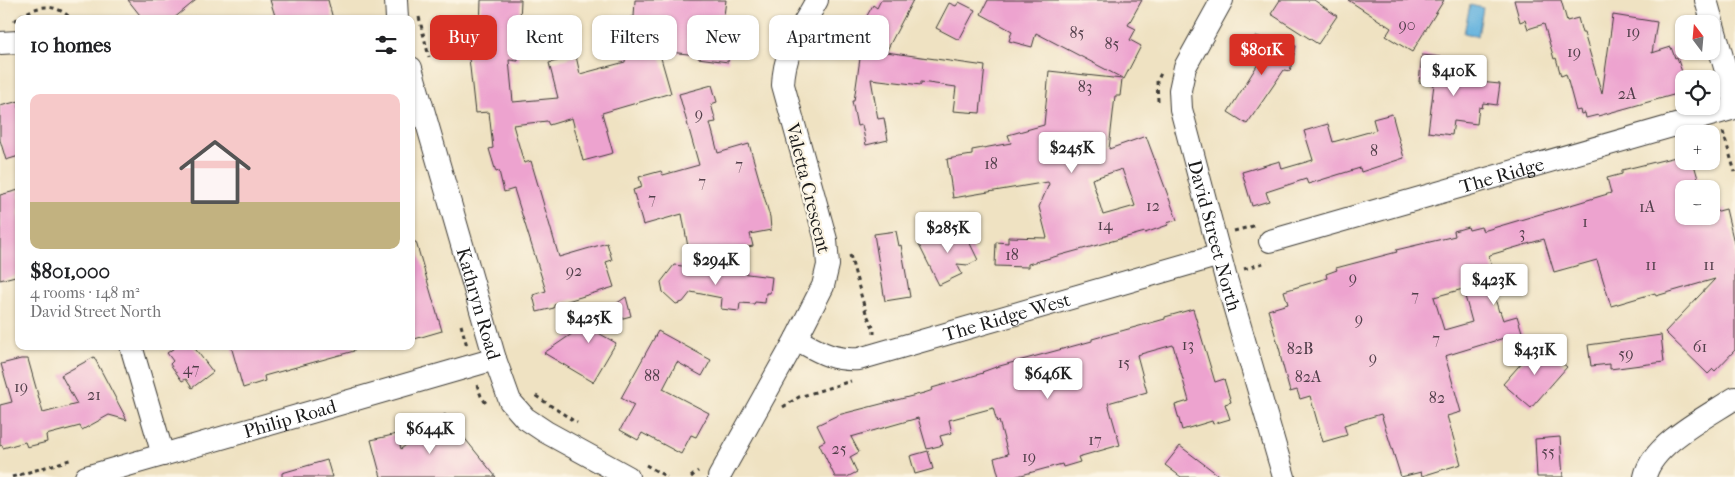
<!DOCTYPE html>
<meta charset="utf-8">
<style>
body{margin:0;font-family:"IM FELL French Canon",serif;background:#f6f6f6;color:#202124;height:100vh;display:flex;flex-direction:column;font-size:19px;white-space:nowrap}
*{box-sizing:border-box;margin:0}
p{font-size:16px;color:#757577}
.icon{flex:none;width:28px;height:28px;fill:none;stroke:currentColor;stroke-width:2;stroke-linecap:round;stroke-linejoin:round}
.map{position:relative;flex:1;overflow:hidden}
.details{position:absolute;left:15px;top:15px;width:400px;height:335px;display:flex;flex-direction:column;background:#fff;border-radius:10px;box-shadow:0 1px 4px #0004}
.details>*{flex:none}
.hud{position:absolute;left:430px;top:15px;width:475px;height:45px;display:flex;gap:10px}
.needle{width:32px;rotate:344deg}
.buttons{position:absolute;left:1675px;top:15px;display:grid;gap:10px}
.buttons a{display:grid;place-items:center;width:45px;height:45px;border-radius:10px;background:#fff;box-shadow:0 1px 4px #0004;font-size:25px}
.price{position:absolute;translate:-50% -42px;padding:0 11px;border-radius:5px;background:#fff;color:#222;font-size:16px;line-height:32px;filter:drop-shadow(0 1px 2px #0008)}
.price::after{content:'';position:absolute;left:50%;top:30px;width:15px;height:11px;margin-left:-8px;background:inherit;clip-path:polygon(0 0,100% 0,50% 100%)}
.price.selected{background:#d93025;color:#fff}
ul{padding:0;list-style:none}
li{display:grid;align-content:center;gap:10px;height:265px;padding:0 15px}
li span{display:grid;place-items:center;height:155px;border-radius:10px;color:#555}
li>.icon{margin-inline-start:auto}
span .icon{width:90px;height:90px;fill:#fffc;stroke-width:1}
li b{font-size:21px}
h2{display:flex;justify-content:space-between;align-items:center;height:60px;padding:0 15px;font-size:21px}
.chip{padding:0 18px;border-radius:10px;background:#fff;box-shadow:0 1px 4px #0004;font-size:18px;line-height:45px}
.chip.selected{background:#d93025;color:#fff}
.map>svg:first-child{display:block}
</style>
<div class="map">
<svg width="1735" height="477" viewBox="0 0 1735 477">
<rect width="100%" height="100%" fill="#fcf5e5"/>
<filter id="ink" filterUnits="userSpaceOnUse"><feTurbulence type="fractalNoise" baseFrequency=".02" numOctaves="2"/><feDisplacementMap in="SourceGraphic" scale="10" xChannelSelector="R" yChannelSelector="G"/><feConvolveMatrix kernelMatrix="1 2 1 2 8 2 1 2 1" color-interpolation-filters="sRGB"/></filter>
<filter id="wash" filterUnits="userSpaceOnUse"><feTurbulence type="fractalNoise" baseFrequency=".0096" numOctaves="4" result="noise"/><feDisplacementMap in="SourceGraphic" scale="20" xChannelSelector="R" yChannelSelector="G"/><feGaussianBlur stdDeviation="1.12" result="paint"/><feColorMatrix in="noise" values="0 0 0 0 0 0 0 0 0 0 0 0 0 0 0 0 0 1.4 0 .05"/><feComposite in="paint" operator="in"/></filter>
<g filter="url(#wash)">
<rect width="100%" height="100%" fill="#efe2c2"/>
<path fill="#64b2de" stroke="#40677d" d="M1470,5L1483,8L1478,36L1464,33Z"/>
<g id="blocks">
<g fill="#eda3cf" fill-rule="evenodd">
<path d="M128,0H196L173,19H143Z"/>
<path d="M270,0H328L333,19H276Z"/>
<path d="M481,0H521L518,61L509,60L513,102L558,98L549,63L576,56L580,74L625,62L630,17H634L635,0H726L721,39L730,40L728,62L698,58V55L659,51L671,93L602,113L613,153L583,161L572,118L549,125L547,121L513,125L524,163L531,161L559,257L607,243L612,260L606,262L614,287L554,305V308L537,312L533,295L546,291L514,189L504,192L499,171L496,172L489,149L493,148L489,112L475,113L469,58H463L464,29L480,30Z"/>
<path d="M881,0H913L886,52L985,66L980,113L953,111L956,87L921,82V85L871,79L878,119L884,118L888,140L866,145L862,125L857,126L852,101H854L864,30L867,23L864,21L873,5L877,8Z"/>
<path d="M988,0H1142L1128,25L1136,29L1130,40L1141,46L1124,79L1036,33L1032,47L1009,41L1012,31L981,14Z"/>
<path d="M1280,0H1314L1337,16L1318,44L1271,14Z"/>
<path d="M1348,0H1444L1412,52L1386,36L1391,28Z"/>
<path d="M1514,0H1561L1567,21L1578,18L1582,33H1584L1602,94L1613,15L1657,22L1652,53L1671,47L1675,58L1677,57L1684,78V92L1598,116V115L1586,118L1585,113L1581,114L1580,110L1576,111L1566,74L1561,76L1556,58L1554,59L1544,24L1528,29L1525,20L1520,22Z"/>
<path d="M959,2L975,10L959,40L936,28L949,3L956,6Z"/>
<path d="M1255,36L1296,46L1290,71L1284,70L1247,124L1228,112L1258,64L1249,62Z"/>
<path d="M1422,55L1442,57L1440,75L1468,78V81L1500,84L1497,105L1483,103L1482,108L1479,107L1477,124L1454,121L1452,135L1428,132L1434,84L1419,82Z"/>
<path d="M1049,71L1122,79L1120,96H1115L1109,149L1146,136L1177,220L1167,223L1168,225L1145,233V232L1028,264V267L995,266L996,242L1008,243V237L1047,238L1039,207L1049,184L1048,182L953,198L947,159L972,155V150L1011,143L1008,135L1044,125ZM1122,169L1135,206L1103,215L1092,179Z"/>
<path d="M712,85L717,102L711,104L716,122L710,123L718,153L749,144L770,217L771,230L750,234L753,246L690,258L682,214L643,225L633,190L642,187L639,177L661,171L663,175L699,165L679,94Z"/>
<path d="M19,101V156L6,160L0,140V106Z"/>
<path d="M1392,114L1404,158L1361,172L1360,168L1308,184L1306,179L1266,192L1269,201L1252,206L1242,172L1280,161L1282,169L1313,160L1304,131L1328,124L1333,142L1376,130L1373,119Z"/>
<path d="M1684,155V161H1693L1701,189H1684V216H1711V213L1726,209L1735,247V350L1715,371L1713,369L1708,374L1665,332L1715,279L1656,296L1655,293L1611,306L1597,260L1554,272L1544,239L1490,255L1489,256L1495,276L1489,278L1499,312L1500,311L1503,320L1517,316L1523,335L1505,341L1504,338L1445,356L1461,412L1447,416L1461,464L1422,476L1421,472L1401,477L1381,414L1344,425L1347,435L1323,442L1310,396L1300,399L1297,390L1290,392L1280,355H1281L1268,310L1288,304L1284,291L1327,278L1326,274L1337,270L1336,268L1397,252L1396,250L1455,236L1454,231L1468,227L1469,230L1481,227L1483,231L1611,193L1607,178L1622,174V170ZM1463,289L1472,322L1444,330L1434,297Z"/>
<path d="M19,190V275L0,280V195Z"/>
<path d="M961,225L978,260L968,265L957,264L962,274L939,285L919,245Z"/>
<path d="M896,231L899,246L901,245L910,297L885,301L874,234Z"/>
<path d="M411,242H416L442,331L411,340Z"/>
<path d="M674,265L772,277L770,293H766L765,303L755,302L754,304L740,303L739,311L721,309L722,298L691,292L683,302L676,304L663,292L661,282Z"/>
<path d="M626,297L631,316L588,327L616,343L593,382L544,353Z"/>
<path d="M1193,309L1215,382L1224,379L1231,402L1225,404L1230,419L1213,424L1212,421L1182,430L1175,405L1189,401L1173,345L1137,355L1147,392L1108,403L1120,445L1078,457L1080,462L1063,467L1062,464L1014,477H999L994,458L1008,454L999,421L997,422L993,408L949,420L952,433L940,436L943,445L927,449L918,418L851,437L859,452L850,457L857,472L847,477H835L819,444L825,441L817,425L838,415L924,393L933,390L932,388L983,373L982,372L996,367L1092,341V339L1165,319V317Z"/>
<path d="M658,331L711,360L702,376L677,362L663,389L709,413L696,437L691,435L681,454L642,433L638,440L620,430L634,405L621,398Z"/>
<path d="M1661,335L1664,362L1610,369V364L1591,366L1588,345Z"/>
<path d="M1539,343L1567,367L1531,408L1503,384Z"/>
<path d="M177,346H193L213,372L192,388L186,379L182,381L170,364L173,361L167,353Z"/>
<path d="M231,346H353L354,351L264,376L265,381L243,388Z"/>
<path d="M94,357L127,420L109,415L82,430L80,426L46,435L47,442L27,447L25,442L3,448L2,445L0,446V405L12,402L1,364L21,359H28L43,413L77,404L61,375Z"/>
<path d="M445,414L496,477H381L371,440L397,434L401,449Z"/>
<path d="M1560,437L1563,477H1537L1535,439Z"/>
<path d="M1180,446L1221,477H1181L1165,465Z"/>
<path d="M928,451L933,469L915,474L910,456Z"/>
<path d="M327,460L332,477H282V473Z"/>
</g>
</g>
</g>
<g filter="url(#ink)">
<use href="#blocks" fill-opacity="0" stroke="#3c3a35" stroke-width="1"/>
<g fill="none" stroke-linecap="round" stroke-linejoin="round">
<defs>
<g id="minor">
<path d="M396,0L397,19"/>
<path id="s1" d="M1222,0L1185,67L1180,90L1181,109L1225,275L1284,477"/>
<path d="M1706,0L1735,103"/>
<path d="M0,43L19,42"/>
<path id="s2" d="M411,68L495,359L510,401L525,418L546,432L628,477"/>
<path id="s3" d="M1270,241L1735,108"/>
<path id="s4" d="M796,339C818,351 832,361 859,359L1220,255"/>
<path d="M131,346L163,455"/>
<path id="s5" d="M86,477L495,359"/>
<path d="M719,477L796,339L823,286L828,265L826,240L783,85C784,50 801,30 817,0"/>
<path d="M1645,477C1652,444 1708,416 1735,398"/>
</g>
</defs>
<use href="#minor" stroke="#3c3a35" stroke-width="24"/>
<g stroke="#3c3a35" stroke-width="3" stroke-dasharray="4 4" stroke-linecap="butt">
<path d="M419,17L429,57"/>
<path d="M14,21C35,6 51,0 72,19"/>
<path d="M1158,101L1157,82L1161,73"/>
<path d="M1723,132L1735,172"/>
<path d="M1234,231L1257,225"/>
<path d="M850,255L866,313L874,329V334"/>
<path d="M1244,269L1267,262"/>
<path d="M461,325L467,346"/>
<path d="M477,385L481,396L488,406"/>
<path d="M536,396L577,423"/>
<path d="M783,407L799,397L851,381"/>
<path d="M646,465L667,477"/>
<path d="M12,477L73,459"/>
<path d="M691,477L698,471"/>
</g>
<use href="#minor" stroke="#fff" stroke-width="22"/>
</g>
</g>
<g text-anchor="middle" stroke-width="4.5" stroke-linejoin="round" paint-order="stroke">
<g font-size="16" fill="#503e49">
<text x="1407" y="30">90</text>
<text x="1633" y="37">19</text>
<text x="1077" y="38">85</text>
<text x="1112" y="49">85</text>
<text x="1574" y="57">19</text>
<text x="1085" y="92">83</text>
<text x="1627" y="99">2A</text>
<text x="699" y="119">9</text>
<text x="1374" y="156">8</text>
<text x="991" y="169">18</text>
<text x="739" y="170">7</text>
<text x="702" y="187">7</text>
<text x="652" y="204">7</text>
<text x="1153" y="211">12</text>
<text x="1647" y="212">1A</text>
<text x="1585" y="227">1</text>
<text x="1105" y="230">14</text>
<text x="1522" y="238">3</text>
<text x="1012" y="260">18</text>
<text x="1651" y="270">11</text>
<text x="1709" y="270">11</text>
<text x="574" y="276">92</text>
<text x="1353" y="283">9</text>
<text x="1415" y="301">7</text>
<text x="1359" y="324">9</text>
<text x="1436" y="344">7</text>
<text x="1188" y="350">13</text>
<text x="1700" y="352">61</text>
<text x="1300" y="354">82B</text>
<text x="1626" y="359">59</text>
<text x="1373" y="363">9</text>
<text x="1124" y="368">15</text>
<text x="191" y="374">47</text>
<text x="652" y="381">88</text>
<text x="1308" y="382">82A</text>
<text x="21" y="392">19</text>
<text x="94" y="400">21</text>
<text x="1437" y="403">82</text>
<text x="1095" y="445">17</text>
<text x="839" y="454">25</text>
<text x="1548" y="457">55</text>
<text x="1029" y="462">19</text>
</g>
<g font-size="19" fill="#1c1c1c" stroke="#fcf5e5">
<text dy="7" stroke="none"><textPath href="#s3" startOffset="241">The Ridge</textPath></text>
<text transform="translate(809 188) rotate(76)" y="7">Valetta Crescent</text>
<text dy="7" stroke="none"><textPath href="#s1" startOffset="250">David Street North</textPath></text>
<text dy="7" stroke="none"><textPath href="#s2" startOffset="245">Kathryn Road</textPath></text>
<text dy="7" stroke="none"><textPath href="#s4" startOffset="221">The Ridge West</textPath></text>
<text dy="7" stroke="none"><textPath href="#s5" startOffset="212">Philip Road</textPath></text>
</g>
</g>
</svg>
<div class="buttons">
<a><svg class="needle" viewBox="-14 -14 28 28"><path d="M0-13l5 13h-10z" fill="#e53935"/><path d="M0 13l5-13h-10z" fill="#757577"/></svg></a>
<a><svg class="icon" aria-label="locate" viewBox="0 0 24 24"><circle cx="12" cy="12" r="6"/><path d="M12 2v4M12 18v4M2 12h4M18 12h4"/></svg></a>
<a>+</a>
<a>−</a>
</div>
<b class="price selected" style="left:1262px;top:76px">$801K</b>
<b class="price" style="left:1454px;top:97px">$410K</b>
<b class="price" style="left:1072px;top:174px">$245K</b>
<b class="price" style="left:948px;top:254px">$285K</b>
<b class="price" style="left:716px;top:286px">$294K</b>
<b class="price" style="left:1494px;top:306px">$423K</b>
<b class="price" style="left:589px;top:344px">$425K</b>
<b class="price" style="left:1535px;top:376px">$431K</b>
<b class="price" style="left:1048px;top:400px">$646K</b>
<b class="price" style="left:430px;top:455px">$644K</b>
<div class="hud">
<a class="chip selected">Buy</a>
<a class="chip">Rent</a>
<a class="chip">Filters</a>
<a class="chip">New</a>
<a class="chip">Apartment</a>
</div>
<section class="details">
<h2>10 homes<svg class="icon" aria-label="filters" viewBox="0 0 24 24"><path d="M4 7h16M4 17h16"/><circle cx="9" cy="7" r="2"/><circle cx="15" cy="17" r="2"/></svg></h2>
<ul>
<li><span style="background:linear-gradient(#f6c9c9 70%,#c2b280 0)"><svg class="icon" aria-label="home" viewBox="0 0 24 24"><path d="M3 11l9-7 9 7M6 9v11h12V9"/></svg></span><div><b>$801,000</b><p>4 rooms · 148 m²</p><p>David Street North</p></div></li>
</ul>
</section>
</div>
